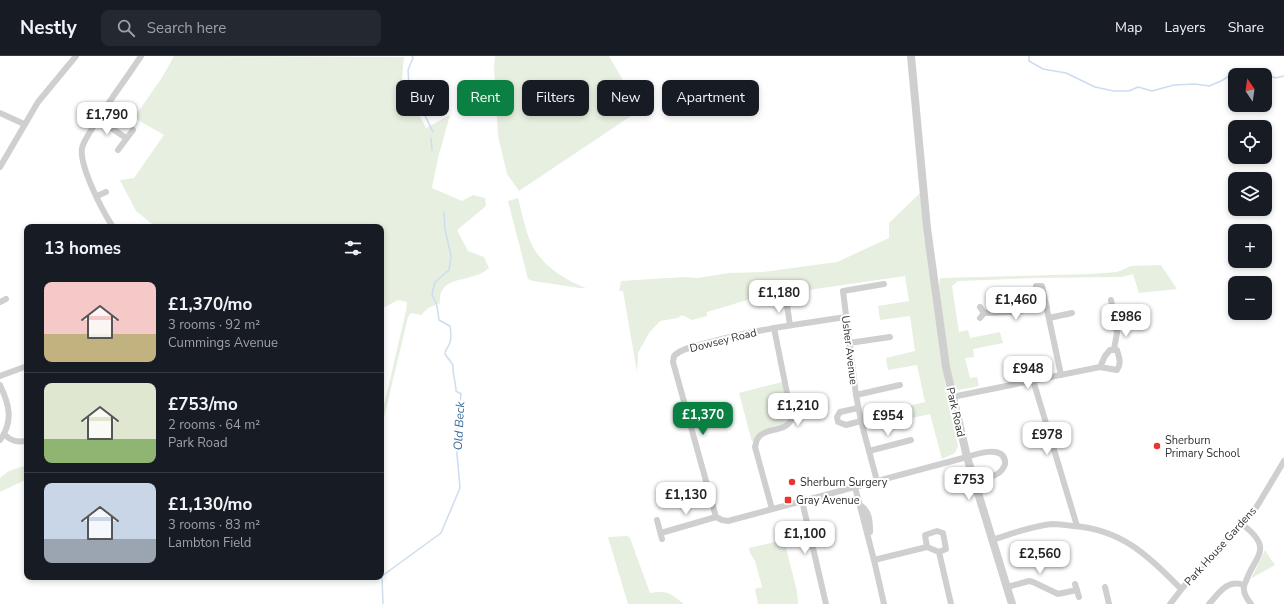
<!DOCTYPE html>
<meta charset="utf-8">
<style>
body{margin:0;font-family:"Nunito Sans",sans-serif;background:#242831;color:#f1f3f6;height:100vh;display:flex;flex-direction:column;font-size:15px;white-space:nowrap}
*{box-sizing:border-box;margin:0}
p{font-size:13px;color:#9ea1a6}
.icon{flex:none;width:22px;height:22px;fill:none;stroke:currentColor;stroke-width:2;stroke-linecap:round;stroke-linejoin:round}
.map{position:relative;flex:1;overflow:hidden}
.drawer{position:absolute;left:24px;top:168px;width:360px;height:356px;display:flex;flex-direction:column;background:#171b24;border-radius:8px;box-shadow:0 2px 6px #0003}
.drawer>*{flex:none}
.banner{position:absolute;left:396px;top:24px;width:380px;height:36px;display:flex;gap:8px}
.needle{width:26px;rotate:347deg}
.controls{position:absolute;left:1228px;top:12px;display:grid;gap:8px}
.controls a{display:grid;place-items:center;width:44px;height:44px;border-radius:8px;background:#171b24;box-shadow:0 2px 6px #0003;font-size:20px}
.price{position:absolute;translate:-50% -34px;padding:0 9px;border-radius:8px;background:#fff;color:#222;font-size:13px;line-height:26px;filter:drop-shadow(0 1px 2px #0008)}
.price::after{content:'';position:absolute;left:50%;top:24px;width:12px;height:9px;margin-left:-6px;background:inherit;clip-path:polygon(0 0,100% 0,50% 100%)}
.price.current{background:#0b8043;color:#fff}
ul{padding:0;list-style:none}
li{display:flex;align-items:center;gap:12px;height:100px;padding:0 20px}
li+li{border-top:1px solid #363941}
li span{display:grid;place-items:center;flex:none;width:112px;height:80px;border-radius:8px;color:#555}
li>.icon{margin-inline-start:auto}
span .icon{width:48px;height:48px;fill:#fffc;stroke-width:1}
li b{font-size:17px}
h2{display:flex;justify-content:space-between;align-items:center;height:48px;padding:0 20px;font-size:17px}
.pill{padding:0 14px;border-radius:8px;background:#171b24;box-shadow:0 2px 6px #0003;font-size:14px;line-height:36px}
.pill.current{background:#0b8043;color:#fff}
header{display:flex;align-items:center;gap:24px;box-sizing:border-box;height:56px;padding:0 20px;background:#171b24;border-bottom:1px solid #363941}
header strong{font-size:19px}
nav{display:flex;gap:22px;margin-inline-start:auto;font-size:14px}
.search{width:280px;height:36px;background:#242831;display:flex;align-items:center;gap:10px;box-sizing:border-box;padding:0 14px;border-radius:8px;color:#9ea1a6;font-size:15px}
.map>svg:first-child{display:block}
</style>
<header>
<strong>Nestly</strong>
<div class="search"><svg class="icon" aria-label="search" viewBox="0 0 24 24"><circle cx="10" cy="10" r="6"/><path d="M15 15l6 6"/></svg>Search here</div>
<nav><a>Map</a><a>Layers</a><a>Share</a></nav>
</header>
<div class="map">
<svg width="1284" height="548" viewBox="0 0 1284 548">
<rect width="100%" height="100%" fill="#fff"/>
<g fill="#e6efe0">
<path d="M174,0L404,1L402,22L403,32L408,37L426,72L450,59L438,102L432,132L462,145L473,139L485,142L486,150L457,174L468,195L484,201L489,212C485,215 481,218 477,219C462,225 438,223 440,247L428,252L421,259L411,257L408,261L381,374V362L406,255L407,246L398,244L381,253V171H156L136,155L120,124L134,122L164,79L138,64L136,59L163,20Z"/>
<path d="M495,0H609L640,54L519,135L507,118L498,80L494,12Z"/>
<path d="M920,137L924,183L926,187L947,340L958,390L955,397L942,403L930,358L899,365L896,353L925,346L917,309L888,314L886,302L915,295L910,260L880,264L878,250L909,245L905,220L754,242L707,256V260L692,264L682,259L678,262L660,265L649,277L638,297L637,316L623,235H619L621,225L684,221L698,222L729,217L763,216L837,206L889,182V167Z"/>
<path d="M518,142C522,157 525,173 531,187C541,209 564,224 586,232H580L533,225L528,223L508,145Z"/>
<path d="M1161,209L1177,233L1139,237L1133,218L1122,221L1034,222L958,225L952,230L959,276L968,274L970,282L1000,276L1003,287L973,293L974,301L965,302L970,322L977,321L979,330L958,334L953,327L948,303L939,231L940,222L1091,218L1117,216L1131,210Z"/>
<path d="M782,326L789,362L788,367L758,379L752,386L739,337Z"/>
<path d="M27,409V423L0,436V422L9,415Z"/>
<path d="M627,480L630,482L650,537C668,534 670,537 684,548H628L608,481Z"/>
<path d="M784,484L797,535L798,548H758L755,533L762,531L755,505L750,497L749,492Z"/>
<path d="M1265,494L1275,509L1250,523H1251Z"/>
</g>
<g fill="none" stroke-linecap="round" stroke-linejoin="round">
<g stroke="#ccddef" stroke-width="1.5">
<path d="M412,0L413,2L408,14L409,29L419,47L433,76"/>
<path d="M1029,0V5L1043,13L1066,17L1095,31L1114,35H1129L1138,31L1152,35L1174,29L1195,28L1209,30L1221,25L1238,15H1257L1275,22L1284,20"/>
<path d="M431,82L432,94"/>
<path d="M383,548L382,520L441,477L460,432L456,387L461,338L456,335C456,326 452,318 453,309L445,298C445,294 447,293 449,289C452,283 451,276 450,270L439,264L437,250L432,238L435,226L449,214L451,200L445,173L444,156"/>
</g>
<g stroke="#cfcfcf" stroke-width="6">
<path d="M0,57L24,68"/>
<path d="M98,63L126,82"/>
<path d="M118,94L133,74"/>
<path d="M0,111L38,46L76,0"/>
<path d="M97,140L106,136"/>
<path d="M113,171C103,156 79,110 82,92C84,84 90,76 95,68C109,45 126,23 141,0"/>
<path d="M1036,230H1042L1061,319"/>
<path d="M786,243L790,269"/>
<path d="M1111,244L1117,277L1114,293"/>
<path d="M0,246L6,243"/>
<path d="M980,251L984,257L980,262"/>
<path d="M984,257L1012,256L1047,251"/>
<path d="M846,261C799,268 753,274 707,287C697,290 681,292 674,300L673,306L716,461L722,464L728,465L967,401C976,398 1003,389 1005,405C1006,409 1003,413 1000,416C994,421 982,423 974,427"/>
<path d="M1049,262L1072,257"/>
<path d="M849,287L890,281"/>
<path d="M0,320L27,310"/>
<path d="M1033,324L1077,470"/>
<path d="M0,329C9,348 14,365 0,384"/>
<path d="M856,339L900,329"/>
<path d="M952,341L1100,311L1117,314C1122,307 1119,301 1117,294H1110L1105,300L1100,311"/>
<path d="M858,352L840,356L837,361L838,366L846,369L861,365"/>
<path d="M4,378C12,386 17,386 27,385"/>
<path d="M869,395L911,384"/>
<path d="M877,425L861,365L856,339L843,235L884,228"/>
<path d="M855,431L874,504L884,548"/>
<path d="M802,445L826,548"/>
<path d="M860,449C870,455 870,466 870,476"/>
<path d="M772,453L755,391C756,388 756,384 758,382C766,370 786,378 792,362L774,272"/>
<path d="M657,464L662,483"/>
<path d="M1242,468C1274,493 1256,498 1246,525C1245,527 1243,531 1244,534C1244,539 1248,544 1251,548"/>
<path d="M661,477L716,461"/>
<path d="M992,484C1011,478 1031,470 1052,468C1058,468 1066,469 1073,470C1121,473 1149,500 1181,533"/>
<path d="M927,491L925,479L937,475L943,477L946,493L939,496"/>
<path d="M874,504L927,491L939,496L951,548"/>
<path d="M1075,528L1079,541"/>
<path d="M1007,531L1029,525L1033,526L1058,538L1077,534"/>
<path d="M1105,531L1109,548"/>
<path d="M1170,548L1188,525L1253,456L1259,447L1284,405"/>
<path d="M1209,548C1219,537 1227,523 1244,529"/>
</g>
<path stroke="#cfcfcf" stroke-width="8" d="M911,0L927,172L946,311L967,401L1012,548"/>
</g>
<g fill="#ec3530" stroke="#fff" stroke-width="1.5">
<circle cx="1157" cy="390" r="4"/>
<circle cx="792" cy="426" r="4"/>
<rect x="784" y="440" width="8" height="8" rx="2"/>
</g>
<g text-anchor="middle" stroke-width="4" stroke-linejoin="round" paint-order="stroke">
<g font-size="11" fill="#323232" stroke="#fff">
<text transform="translate(723 284) rotate(-14)" y="4">Dowsey Road</text>
<text transform="translate(850 294) rotate(83)" y="4">Usher Avenue</text>
<text transform="translate(956 356) rotate(77)" y="4">Park Road</text>
<text transform="translate(1220 490) rotate(-48)" y="4">Park House Gardens</text>
</g>
<g font-size="11" fill="#323232" stroke="#fff" text-anchor="start">
<text x="1165" y="388">Sherburn<tspan x="1165" dy="13">Primary School</tspan></text>
<text x="800" y="430">Sherburn Surgery</text>
<text x="796" y="448">Gray Avenue</text>
</g>
<g font-size="12" font-style="italic" fill="#3b6b98" stroke="#fff">
<text transform="translate(459 370) rotate(-87)" y="4">Old Beck</text>
</g>
</g>
</svg>
<div class="controls">
<a><svg class="needle" viewBox="-14 -14 28 28"><path d="M0-13l5 13h-10z" fill="#e53935"/><path d="M0 13l5-13h-10z" fill="#9ea1a6"/></svg></a>
<a><svg class="icon" aria-label="locate" viewBox="0 0 24 24"><circle cx="12" cy="12" r="6"/><path d="M12 2v4M12 18v4M2 12h4M18 12h4"/></svg></a>
<a><svg class="icon" aria-label="layers" viewBox="0 0 24 24"><path d="M12 4l9 5-9 5-9-5zM3 14l9 5 9-5"/></svg></a>
<a>+</a>
<a>−</a>
</div>
<b class="price" style="left:107px;top:80px">£1,790</b>
<b class="price" style="left:779px;top:258px">£1,180</b>
<b class="price" style="left:1016px;top:265px">£1,460</b>
<b class="price" style="left:1126px;top:282px">£986</b>
<b class="price" style="left:1028px;top:334px">£948</b>
<b class="price" style="left:798px;top:371px">£1,210</b>
<b class="price current" style="left:703px;top:380px">£1,370</b>
<b class="price" style="left:888px;top:381px">£954</b>
<b class="price" style="left:1047px;top:400px">£978</b>
<b class="price" style="left:969px;top:445px">£753</b>
<b class="price" style="left:686px;top:460px">£1,130</b>
<b class="price" style="left:805px;top:499px">£1,100</b>
<b class="price" style="left:1040px;top:519px">£2,560</b>
<div class="banner">
<a class="pill">Buy</a>
<a class="pill current">Rent</a>
<a class="pill">Filters</a>
<a class="pill">New</a>
<a class="pill">Apartment</a>
</div>
<section class="drawer">
<h2>13 homes<svg class="icon" aria-label="filters" viewBox="0 0 24 24"><path d="M4 7h16M4 17h16"/><circle cx="9" cy="7" r="2"/><circle cx="15" cy="17" r="2"/></svg></h2>
<ul>
<li><span style="background:linear-gradient(#f6c9c9 65%,#c2b280 0)"><svg class="icon" aria-label="home" viewBox="0 0 24 24"><path d="M3 11l9-7 9 7M6 9v11h12V9"/></svg></span><div><b>£1,370/mo</b><p>3 rooms · 92 m²</p><p>Cummings Avenue</p></div></li>
<li><span style="background:linear-gradient(#dfe7d0 70%,#8fb573 0)"><svg class="icon" aria-label="home" viewBox="0 0 24 24"><path d="M3 11l9-7 9 7M6 9v11h12V9"/></svg></span><div><b>£753/mo</b><p>2 rooms · 64 m²</p><p>Park Road</p></div></li>
<li><span style="background:linear-gradient(#c9d6e8 70%,#9aa5b1 0)"><svg class="icon" aria-label="home" viewBox="0 0 24 24"><path d="M3 11l9-7 9 7M6 9v11h12V9"/></svg></span><div><b>£1,130/mo</b><p>3 rooms · 83 m²</p><p>Lambton Field</p></div></li>
</ul>
</section>
</div>
